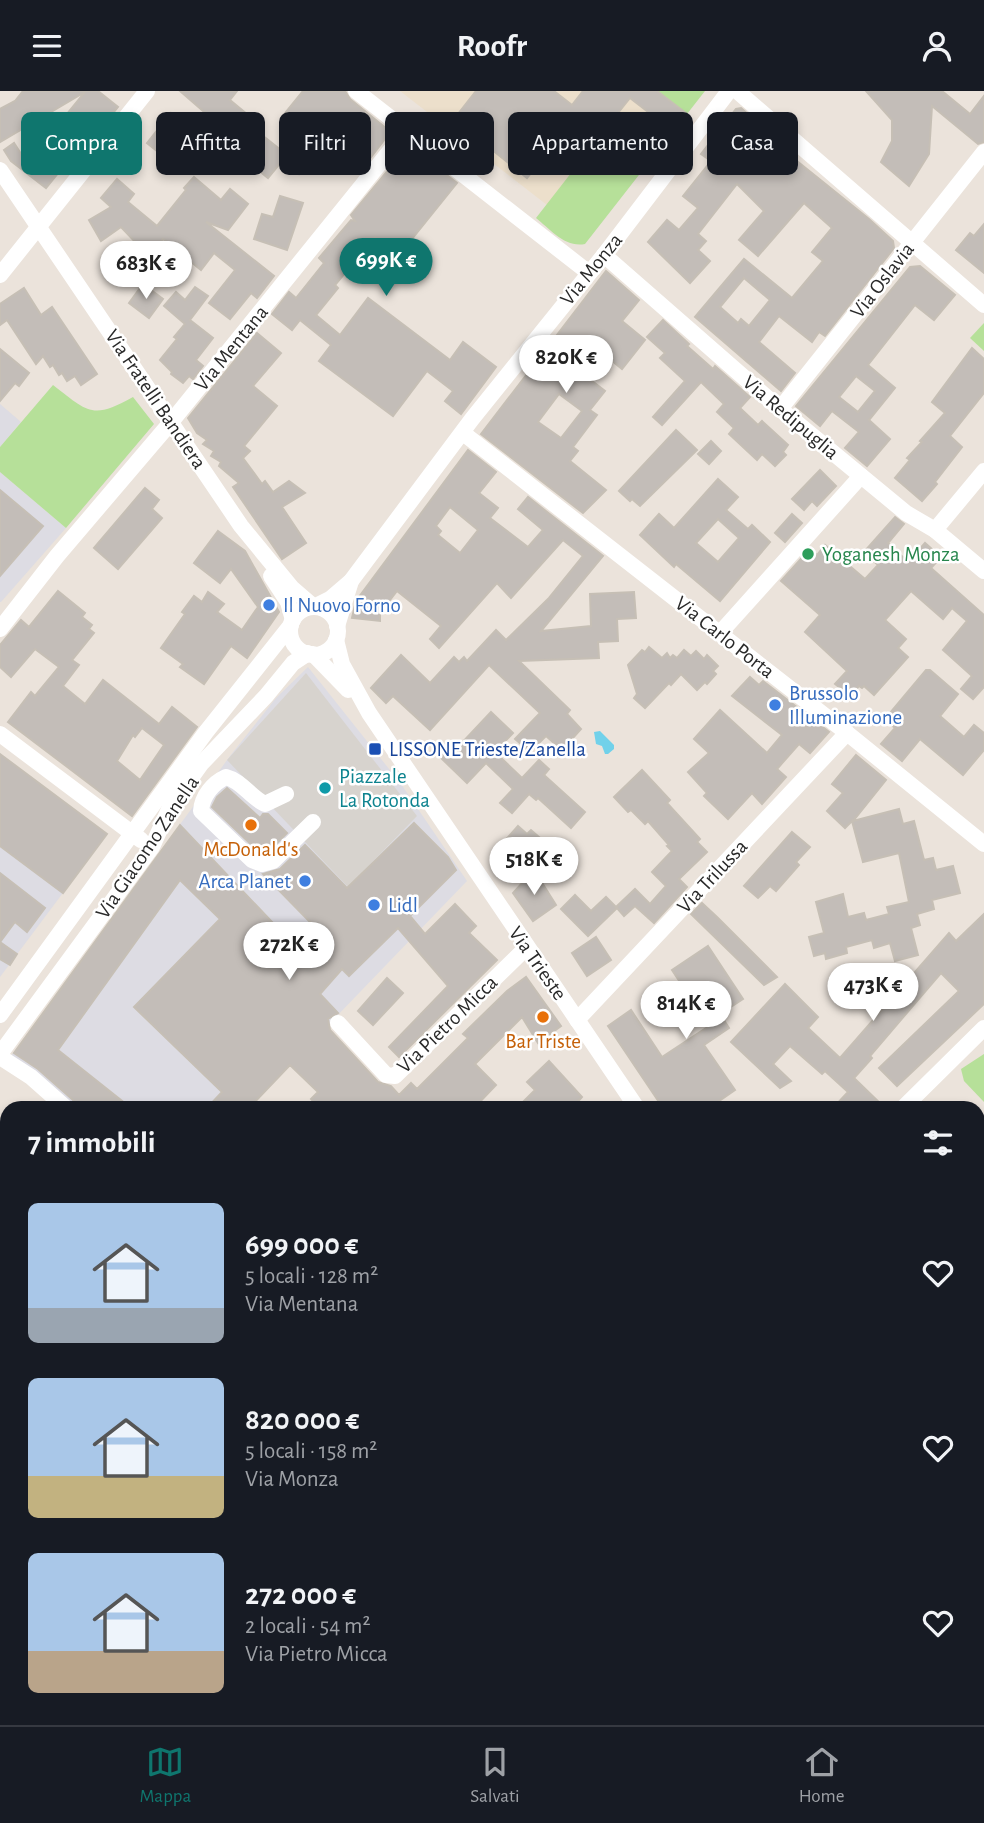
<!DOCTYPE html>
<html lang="it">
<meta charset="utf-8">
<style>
body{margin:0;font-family:"Alegreya Sans",sans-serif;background:#242831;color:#f1f3f6;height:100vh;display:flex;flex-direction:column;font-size:26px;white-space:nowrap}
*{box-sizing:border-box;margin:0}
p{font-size:23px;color:#9ea1a6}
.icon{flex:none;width:38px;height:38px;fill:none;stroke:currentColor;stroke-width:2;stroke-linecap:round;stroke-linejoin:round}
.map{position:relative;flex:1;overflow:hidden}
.details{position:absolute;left:0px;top:1010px;width:985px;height:625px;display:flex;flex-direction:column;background:#171b24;border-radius:21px 21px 0 0;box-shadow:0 4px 10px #0003}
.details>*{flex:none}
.guide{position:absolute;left:21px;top:21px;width:943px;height:63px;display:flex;gap:14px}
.price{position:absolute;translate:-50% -60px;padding:0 16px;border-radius:24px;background:#fff;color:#222;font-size:23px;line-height:46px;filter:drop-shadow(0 2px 4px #0008)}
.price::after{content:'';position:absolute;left:50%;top:42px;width:21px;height:16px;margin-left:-10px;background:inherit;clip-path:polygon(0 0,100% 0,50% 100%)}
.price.active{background:#0f766e;color:#fff}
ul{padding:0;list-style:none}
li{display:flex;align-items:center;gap:21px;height:175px;padding:0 28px}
li span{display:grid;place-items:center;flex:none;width:196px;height:140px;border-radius:10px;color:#555}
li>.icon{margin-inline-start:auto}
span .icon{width:84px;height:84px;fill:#fffc;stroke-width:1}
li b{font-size:30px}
h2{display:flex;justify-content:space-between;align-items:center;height:84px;padding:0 28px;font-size:30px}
.pill{padding:0 24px;border-radius:10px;background:#171b24;box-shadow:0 4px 10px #0003;font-size:24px;line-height:63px}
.pill.active{background:#0f766e;color:#fff}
header{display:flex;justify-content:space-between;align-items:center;height:91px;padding:0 28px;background:#171b24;font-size:32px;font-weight:600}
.menu{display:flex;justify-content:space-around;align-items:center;height:98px;border-top:2px solid #363941;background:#171b24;font-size:19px;color:#9ea1a6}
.menu a{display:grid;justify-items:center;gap:4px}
.menu .active{color:#0f766e}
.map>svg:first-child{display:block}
</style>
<header><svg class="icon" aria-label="menu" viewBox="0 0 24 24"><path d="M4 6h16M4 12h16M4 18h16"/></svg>Roofr<svg class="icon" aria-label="person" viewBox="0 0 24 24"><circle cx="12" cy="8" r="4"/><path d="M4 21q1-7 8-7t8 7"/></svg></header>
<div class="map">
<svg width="984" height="1634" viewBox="0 0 984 1634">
<rect width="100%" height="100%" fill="#ebe3db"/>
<g fill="#dddce3">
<path d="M0,313L21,331L0,356Z"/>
<path d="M0,381L66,437L1,511H0Z"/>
<path d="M308,576L401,693L467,790L255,1010L260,1017H77L11,965L230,665L276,607Z"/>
<path d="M0,663L107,743L0,886Z"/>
</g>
<path fill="#ecdfcb" d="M400,0H658L687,23L653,66L610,32L547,114Z"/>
<g fill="#b6e099">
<path d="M658,0H705L687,23Z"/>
<path d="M610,32L653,66L585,153C565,157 550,138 536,127Z"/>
<path d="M984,232V260L970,247Z"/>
<path d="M53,294C88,321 92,329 133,306L154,333L66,437L0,381V356Z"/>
<path d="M984,963V1011L964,990L961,978Z"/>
<path d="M7,1206V1338L0,1332V1209Z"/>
<path d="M724,1628H808L802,1634H718Z"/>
</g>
<path fill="#d7d3ce" d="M306,582L417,725L348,796L227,669Z"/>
<path fill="#71d1ea" d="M600,640L614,654V658L608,663H605L602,655L596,653L594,641Z"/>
<g fill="#c3bdb8" stroke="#c6bfb5" stroke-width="2" fill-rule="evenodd">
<path d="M23,0H98L118,16L83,59L79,56L46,97L11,70L4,59L14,52L27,72L85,1L0,51V18L15,10Z"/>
<path d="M180,0H237L230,9L254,29L250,34L253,37L287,64L268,87L242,66L248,59Z"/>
<path d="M303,0H345L350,8L387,38L388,44L368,70L343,50L334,58L327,50L299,83L289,74L309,49L281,27Z"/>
<path d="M476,0H554L572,14L583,0H657L687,23L680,32L675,28L663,44L647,31L652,24L630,7L610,32L603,27L585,49L560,29L531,64L540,71L527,87L454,28Z"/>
<path d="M866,0H942L970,23L984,5V51L978,53L932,15L929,63L909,95L881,71L892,50V29Z"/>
<path d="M741,17L789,60L787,62L869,128L893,150L894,157L825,245L819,241L812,251L779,225L759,251L795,282L781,300L695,226L744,168L792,207L823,170L812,161L832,137L804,112L758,165L739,149L764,120L737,93L698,143L706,150L698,159L710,170L690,192L648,151L667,129L679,139L698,117L683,105L711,70L701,63L736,18ZM744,187L770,209L749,235L741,228L738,232L720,216Z"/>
<path d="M171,22L191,39L167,68L147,52Z"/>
<path d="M413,58L457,92L399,164L375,146L335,194L338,197L316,224L340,244L368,207L450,269L463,251L496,276L461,323L445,310L453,300L427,280L393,325L319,270L331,254L300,229L292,239L272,223L289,201L296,207L324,172L319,167L351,129L355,130L351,124L404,60Z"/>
<path d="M194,86L221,109L230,98L248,113L228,139L206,131L274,185L257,207L251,202L230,228L209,212L235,179L214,162L201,179L163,148L143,171L133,163L140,156L121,136L101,150L89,129L111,116L101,107L117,88L134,103L128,111L157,135L186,99L184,97Z"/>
<path d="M280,105L303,112L287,159L254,148L262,123L273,126Z"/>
<path d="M984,133V182L956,159L970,142L974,145Z"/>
<path d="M920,175L955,204L934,229L915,214L868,274L895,297L869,329L890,348L867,375L845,357L859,341L832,320L820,335L796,315L910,176ZM856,285L875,300L858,321L839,306Z"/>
<path d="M606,180L639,209L622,230L645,249L622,278L588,250L570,273L605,300L590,319L597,324L573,356L578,360L570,370L606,399L583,422L481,343ZM559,303L582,320L561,347L538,331Z"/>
<path d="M143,193L163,208L149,227L129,212Z"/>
<path d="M195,196L208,205L190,229L213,247L196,269L203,275L193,288L189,285L183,292L171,283L172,281L160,269L177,248L174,246L185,233L164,215L176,201L185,209Z"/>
<path d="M24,197L41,224L52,216L97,283L81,294L75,285L67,290L62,282L59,284L53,274L50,276L43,265L36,273L7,229L0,234V213Z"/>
<path d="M663,229L689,253L687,255L713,278L715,275L750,306L740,317L758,334L762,330L788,354L783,361L786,364L775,375L762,363L757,369L729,343L734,337L717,321L724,313L701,291L662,334L653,326L685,290L660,267L665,262L647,246Z"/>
<path d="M257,242L281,262L253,295L277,315L244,355L250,360L243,367L262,393L265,390L273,401L289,390L305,402L282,416L306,452L282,468L233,396L239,392L219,375L221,371L211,365L214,360L203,353L207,349L197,342L188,327Z"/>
<path d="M972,257L984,268V302L950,345L962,356L935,391L937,393L922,410L895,387L910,369L907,367L922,351L920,350L945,322L932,311Z"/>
<path d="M0,258L29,282L19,295L15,292L0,310Z"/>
<path d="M676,339L697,359L640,415L632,408L630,410L619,400Z"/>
<path d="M711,350L721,360L709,373L698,363Z"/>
<path d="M468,359L496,381L479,402L498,417L490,427L528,456L543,439L518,418L528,406L603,465L541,540L591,535L590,503L634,501L636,527L617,528L618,550L598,551L599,567L519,570L570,619L567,623L581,638L562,659L546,645L530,661L515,648L540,622L489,574L430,639L393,605L386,612L371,597L401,564L430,592L454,566L459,571L464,566L467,570L496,539L506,549L549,507L583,465L563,449L511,507L497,492L439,557L430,548L441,535L397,500L380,522V530L352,527L356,510ZM450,416L478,439L460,462L438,444L441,440L436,435Z"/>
<path d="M820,379L836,395L817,415L812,410L804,419L792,408Z"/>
<path d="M718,388L738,406L726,419L748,438L752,434L770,451L720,510L676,473L674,476L640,444L659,423L674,437ZM718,428L739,447L718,471L696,452Z"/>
<path d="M145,397L159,409L152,418L162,427L118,478L94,457Z"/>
<path d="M0,399L43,435L0,485Z"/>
<path d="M792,423L802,432L785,451L775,442Z"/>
<path d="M895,426L904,433L888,452L908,471L925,452L941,466L931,477L984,524V596L973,608L961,598L972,585L943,559L967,530L952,517L943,528L911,500L885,529L906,548L898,557L908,566L874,604L864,595L862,597L859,595L850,605L835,593L847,580L805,541L820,524L781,490L810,458L817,464L825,454L865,488L878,474L864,461Z"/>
<path d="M218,440L245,460L279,521L247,567L231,555L204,593L180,576L183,573L161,557L185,523L182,521L194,505L202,511L208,501L224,513L217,521L242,539L258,516L231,478L220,492L194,472Z"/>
<path d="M58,500L85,522L82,526L92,534L89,538L94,542L72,569L79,574L63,595L85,613L103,589L159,633L172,616L197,636L132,725L8,631L31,601L35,605L59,576L35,558L11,586L0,576V554L21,529L29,536ZM142,637L164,654L140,689L117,670L133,644L135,646Z"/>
<path d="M649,556L662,567L667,562L670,567L673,564L677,567L684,559L691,565L696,560L704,568L707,564L718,575L713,580L716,583L707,593L705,591L697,599L681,583L671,594L669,592L645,617L634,607L637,603L628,574L642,559L645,561Z"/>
<path d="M926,579H930L958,603L940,625L964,646L974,634L984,642V659L963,684L920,648L902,670L881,653L895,637L885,628Z"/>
<path d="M750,586L759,594L763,590L829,641L810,662L799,653L777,678L786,686L762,713L752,702L728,728L704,705L707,702L688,681L709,662L694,648L720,619L767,662L782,644L732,605Z"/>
<path d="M491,621L513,642L495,661L522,687L539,669L549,678L544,684L585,721L571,737L538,707L536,709L529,703L512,722L500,712L513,698L486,672L467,692L440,666L454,651L459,655Z"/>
<path d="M0,663L107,743L63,802L0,755Z"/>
<path d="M856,664L886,689L853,730L899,718L903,733L914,730L924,769L933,767L936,779L953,775L960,802L932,809L934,818L917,823L920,834L911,837L918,864L895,870L890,852L874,857L872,849L846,856L847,862L826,868L825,862L814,865L809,846L824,842L816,811L843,803L848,826L864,822L866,829L889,823L887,816L909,811L899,762L863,771L852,730L845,737L827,720L843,702L832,693Z"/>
<path d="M642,679L670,709L667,712L700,748L697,751L707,761L679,788L687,796L654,832L635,815L624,825L617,817L588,845L561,818L575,804L591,820L606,806L616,816L635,798L650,813L666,795L652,781L672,760L667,755L669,754L648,730L645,733L631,719L628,721L614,706Z"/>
<path d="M227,697L260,727L263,723H268L287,742L268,761L258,760L212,716L217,706Z"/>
<path d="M414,732L448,766L456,779L410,825L425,843L455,813L476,835L469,842L497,869L399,966L389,956L448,895L398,837L349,885L342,878L320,903L338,922L328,928L330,939L378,991L391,995L399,1004L411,992L417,998L468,947L463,943L507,900L526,886L561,935L538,952L522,926L475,973L496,994L474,1017H320L311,1008L318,1001L290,974L249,1017H207L222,1001L134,916L220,828L180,789L58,959L131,1017H77L73,1009L38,978L14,962L180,734L291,851L311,832L263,783L280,778L305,754L347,797Z"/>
<path d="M518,735L527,743L531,739L546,752L525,776L501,754Z"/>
<path d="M792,741L810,756L796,771L799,774L776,800L770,795L758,807L744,795Z"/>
<path d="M534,779L556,814L533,830L513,802Z"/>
<path d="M0,782L45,817L27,841L15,831L0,851Z"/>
<path d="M702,812L717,826L777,886L764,894L691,823Z"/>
<path d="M984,823V913L897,995L879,977L959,900L941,882L870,965L872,967L854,987L885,1017H833L848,1001L825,980L822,983L790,955L773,973L791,990L780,997L731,951L785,893L818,926L808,937L840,967L949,842L956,850Z"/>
<path d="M596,846L611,869L587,885L572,862Z"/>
<path d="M0,851L17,863L10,874L0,868Z"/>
<path d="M708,855L743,908L720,923L729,937L704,954L735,999L709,1017H663L608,935L631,919L662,966L709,935L672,879Z"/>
<path d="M387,887L403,902L373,934L358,920Z"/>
<path d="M549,970L582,1006L572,1017H517L535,999L527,991Z"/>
</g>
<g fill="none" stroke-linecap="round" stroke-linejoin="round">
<g stroke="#fff" stroke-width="16">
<path d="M356,0L589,182"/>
<path d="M737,0L984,214"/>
<path d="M0,79L241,435L292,497L314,516"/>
<path d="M604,164L780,318L906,422L935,439L984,480"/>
<path d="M0,184L147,0"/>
<path d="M780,318L984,61"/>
<path d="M463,342L847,642L984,753"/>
<path d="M935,439L984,380"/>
<path d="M271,485L288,511L293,529"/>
<path d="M314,516L330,508L351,490L472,328L604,164L729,0"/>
<circle cx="314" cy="540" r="24"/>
<path d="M337,535L351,490"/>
<path d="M0,538L57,465L172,330L406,40"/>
<path d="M720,542L861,385"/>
<path d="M336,549L342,573L369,622L637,1017"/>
<path d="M313,563L348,599"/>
<path d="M0,643L141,749"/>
<path d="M286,703L265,713C250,706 242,690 226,686C213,692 202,705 201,720L252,769L262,773L273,770L313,731"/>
<path d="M0,924L206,641L291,534"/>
<path d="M577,929L847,642"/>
<path d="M338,932L386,984L395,985L527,856"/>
<path d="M0,963L152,756L170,716L201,673L266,605L293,572L308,562"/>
<path d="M0,966L31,986L66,1017"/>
<path d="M903,1017L984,937"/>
<path d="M978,1097L984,1102"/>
<path d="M0,1171L1,1169"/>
<path d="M978,1545L984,1551"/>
<path d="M381,1628L389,1634"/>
<path d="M582,1628L590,1634"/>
<path d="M468,1634L472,1628"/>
<path d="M880,1634L886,1628"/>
</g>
<g stroke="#ebc260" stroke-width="21">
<path d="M0,1233H7"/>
<path d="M978,1349H984"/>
<path d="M978,1372L984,1374"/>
</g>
</g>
<circle fill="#2e9e5b" stroke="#fff" stroke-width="2.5" cx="808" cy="463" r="7"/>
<g fill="#3f7fe0" stroke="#fff" stroke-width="2.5">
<circle cx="269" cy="514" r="7"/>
<circle cx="775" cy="614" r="7"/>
<circle cx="305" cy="790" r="7"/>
<circle cx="374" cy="814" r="7"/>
</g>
<rect fill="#1a4fb4" stroke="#fff" stroke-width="2.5" x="368" y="651" width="14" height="14" rx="3.5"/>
<circle fill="#0f9aa8" stroke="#fff" stroke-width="2.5" cx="325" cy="697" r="7"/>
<g fill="#e8710a" stroke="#fff" stroke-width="2.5">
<circle cx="251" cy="734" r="7"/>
<circle cx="543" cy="926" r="7"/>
</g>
<g text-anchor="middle" stroke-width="5" stroke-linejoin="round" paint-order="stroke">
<g font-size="21" fill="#292929" stroke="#fff">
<text transform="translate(591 178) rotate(-51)" y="7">Via Monza</text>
<text transform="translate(882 189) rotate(-52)" y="7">Via Oslavia</text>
<text transform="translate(231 257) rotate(-51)" y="7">Via Mentana</text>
<text transform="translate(156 308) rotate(56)" y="7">Via Fratelli Bandiera</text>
<text transform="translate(791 326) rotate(40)" y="7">Via Redipuglia</text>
<text transform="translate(725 546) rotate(38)" y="7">Via Carlo Porta</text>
<text transform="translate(147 756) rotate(-56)" y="7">Via Giacomo Zanella</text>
<text transform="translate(712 785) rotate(-47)" y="7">Via Trilussa</text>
<text transform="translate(538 872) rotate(55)" y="7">Via Trieste</text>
<text transform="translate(447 933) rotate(-44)" y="7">Via Pietro Micca</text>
</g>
<g font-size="21" fill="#27864d" stroke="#fff" text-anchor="start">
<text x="822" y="470">Yoganesh Monza</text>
</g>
<g font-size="21" fill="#366cbe" stroke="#fff" text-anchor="start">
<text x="283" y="521">Il Nuovo Forno</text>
<text x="789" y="609">Brussolo<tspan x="789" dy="24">Illuminazione</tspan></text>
<text x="291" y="797" text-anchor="end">Arca Planet</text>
<text x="388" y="821">Lidl</text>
</g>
<g font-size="21" fill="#164399" stroke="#fff" text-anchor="start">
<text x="389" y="665">LISSONE Trieste/Zanella</text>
</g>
<g font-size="21" fill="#0d838f" stroke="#fff" text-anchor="start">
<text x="339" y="692">Piazzale<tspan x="339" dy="24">La Rotonda</tspan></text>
</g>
<g font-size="21" fill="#c56008" stroke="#fff">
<text x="251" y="765">McDonald's</text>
<text x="543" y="957">Bar Triste</text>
</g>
</g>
</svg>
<b class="price active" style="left:386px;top:207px">699K €</b>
<b class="price" style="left:146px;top:210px">683K €</b>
<b class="price" style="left:566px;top:304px">820K €</b>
<b class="price" style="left:534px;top:806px">518K €</b>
<b class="price" style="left:289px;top:891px">272K €</b>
<b class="price" style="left:873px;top:932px">473K €</b>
<b class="price" style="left:686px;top:950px">814K €</b>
<div class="guide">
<a class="pill active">Compra</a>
<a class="pill">Affitta</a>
<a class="pill">Filtri</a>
<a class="pill">Nuovo</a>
<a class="pill">Appartamento</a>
<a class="pill">Casa</a>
</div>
<section class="details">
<h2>7 immobili<svg class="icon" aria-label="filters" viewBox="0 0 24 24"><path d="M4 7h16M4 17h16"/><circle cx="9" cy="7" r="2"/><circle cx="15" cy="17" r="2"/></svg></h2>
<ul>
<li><span style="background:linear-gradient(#a9c7e8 75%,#9aa5b1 0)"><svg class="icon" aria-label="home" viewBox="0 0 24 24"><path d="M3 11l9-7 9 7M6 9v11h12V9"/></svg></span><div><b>699 000 €</b><p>5 locali · 128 m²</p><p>Via Mentana</p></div><svg class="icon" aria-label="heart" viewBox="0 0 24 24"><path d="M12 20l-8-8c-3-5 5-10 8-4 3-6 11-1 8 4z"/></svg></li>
<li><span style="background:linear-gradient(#a9c7e8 70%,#c2b280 0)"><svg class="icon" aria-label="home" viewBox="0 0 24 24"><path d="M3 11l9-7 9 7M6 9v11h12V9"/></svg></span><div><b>820 000 €</b><p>5 locali · 158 m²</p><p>Via Monza</p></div><svg class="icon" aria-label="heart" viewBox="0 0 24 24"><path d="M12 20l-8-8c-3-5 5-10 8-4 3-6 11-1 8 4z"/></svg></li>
<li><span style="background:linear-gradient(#a9c7e8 70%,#b9a48a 0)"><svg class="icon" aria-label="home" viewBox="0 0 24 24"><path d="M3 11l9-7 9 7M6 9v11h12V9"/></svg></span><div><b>272 000 €</b><p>2 locali · 54 m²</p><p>Via Pietro Micca</p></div><svg class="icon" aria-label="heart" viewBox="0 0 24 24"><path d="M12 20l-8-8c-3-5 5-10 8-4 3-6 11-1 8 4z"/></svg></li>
</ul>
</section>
</div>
<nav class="menu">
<a class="active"><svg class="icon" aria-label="map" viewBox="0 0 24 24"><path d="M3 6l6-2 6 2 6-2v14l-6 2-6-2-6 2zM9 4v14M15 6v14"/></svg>Mappa</a>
<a><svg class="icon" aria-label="saved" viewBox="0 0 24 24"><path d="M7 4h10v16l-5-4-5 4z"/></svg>Salvati</a>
<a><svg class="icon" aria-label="home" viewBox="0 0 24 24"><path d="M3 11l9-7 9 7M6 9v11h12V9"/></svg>Home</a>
</nav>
